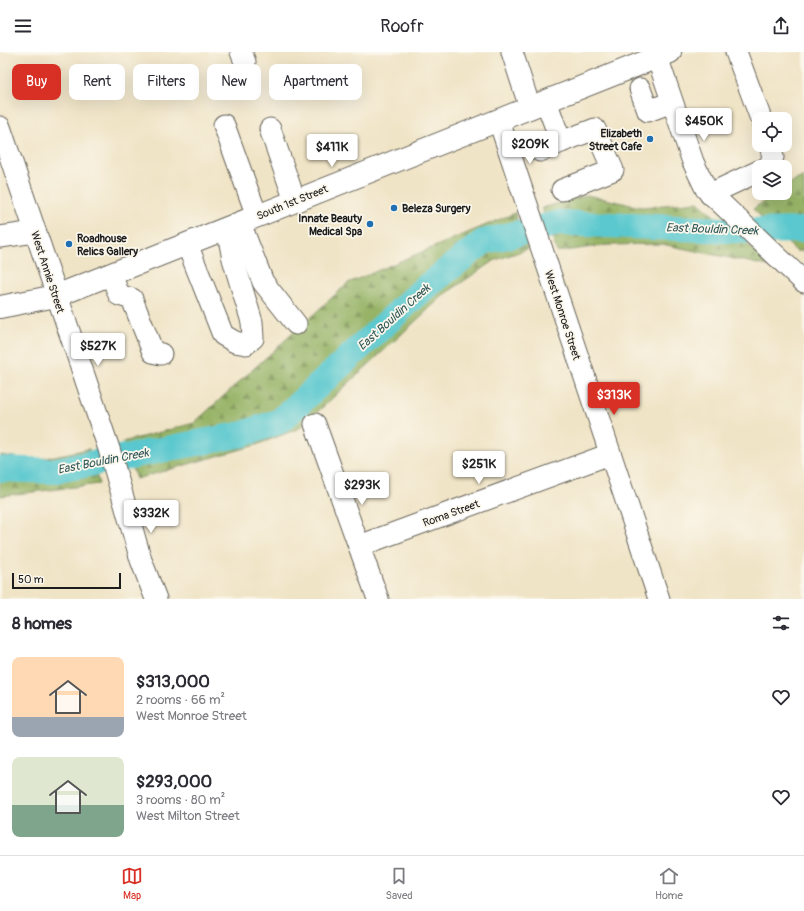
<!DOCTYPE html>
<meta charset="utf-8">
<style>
body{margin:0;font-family:Pangolin,sans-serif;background:#f2f2f3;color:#2b2b33;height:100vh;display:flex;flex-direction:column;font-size:15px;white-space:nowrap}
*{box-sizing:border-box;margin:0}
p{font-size:13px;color:#7c7c81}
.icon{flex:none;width:22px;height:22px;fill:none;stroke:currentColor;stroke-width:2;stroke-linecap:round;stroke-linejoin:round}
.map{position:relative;height:547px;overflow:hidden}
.sheet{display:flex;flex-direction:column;background:#fff;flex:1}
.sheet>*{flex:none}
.top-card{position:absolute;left:12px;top:12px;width:400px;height:36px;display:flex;gap:8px}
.buttons{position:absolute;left:752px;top:60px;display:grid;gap:8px}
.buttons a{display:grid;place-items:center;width:40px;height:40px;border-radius:8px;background:#fff;box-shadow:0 4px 16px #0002;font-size:20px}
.scale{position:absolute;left:12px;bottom:10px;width:109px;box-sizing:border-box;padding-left:4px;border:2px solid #1c1c1c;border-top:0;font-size:11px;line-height:14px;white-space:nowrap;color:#1c1c1c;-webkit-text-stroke:3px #fbf7ec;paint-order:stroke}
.price{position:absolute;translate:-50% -34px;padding:0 9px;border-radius:4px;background:#fff;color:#222;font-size:13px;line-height:26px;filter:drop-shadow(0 1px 2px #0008)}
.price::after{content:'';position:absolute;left:50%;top:24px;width:12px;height:9px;margin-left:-6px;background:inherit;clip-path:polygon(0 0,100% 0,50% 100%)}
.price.selected{background:#d93025;color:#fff}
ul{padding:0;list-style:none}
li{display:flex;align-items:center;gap:12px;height:100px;padding:0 12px}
li span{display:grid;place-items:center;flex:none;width:112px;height:80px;border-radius:8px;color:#555}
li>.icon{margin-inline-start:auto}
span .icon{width:48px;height:48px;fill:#fffc;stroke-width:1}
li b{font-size:17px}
h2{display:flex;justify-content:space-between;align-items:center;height:48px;padding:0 12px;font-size:17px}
.tag{padding:0 14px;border-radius:8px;background:#fff;box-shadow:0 4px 16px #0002;font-size:14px;line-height:36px}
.tag.selected{background:#d93025;color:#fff}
header{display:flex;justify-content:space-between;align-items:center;height:52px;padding:0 12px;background:#fff;font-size:18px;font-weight:600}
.tabs{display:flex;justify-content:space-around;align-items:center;height:56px;border-top:1px solid #e1e1e2;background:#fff;font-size:11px;color:#7c7c81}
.tabs a{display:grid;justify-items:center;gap:2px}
.tabs .selected{color:#d93025}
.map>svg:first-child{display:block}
</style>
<header><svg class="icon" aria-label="menu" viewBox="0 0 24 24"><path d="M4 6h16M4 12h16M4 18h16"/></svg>Roofr<svg class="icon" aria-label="share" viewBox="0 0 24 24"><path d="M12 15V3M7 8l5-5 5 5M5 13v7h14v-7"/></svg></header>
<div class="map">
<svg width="804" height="547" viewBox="0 0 804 547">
<defs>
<pattern id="forest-firs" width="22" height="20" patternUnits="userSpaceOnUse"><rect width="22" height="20" fill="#96b366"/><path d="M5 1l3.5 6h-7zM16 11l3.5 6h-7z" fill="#7a9153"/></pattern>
</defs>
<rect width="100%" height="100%" fill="#fbf7ec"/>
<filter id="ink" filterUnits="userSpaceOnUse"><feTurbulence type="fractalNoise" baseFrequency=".025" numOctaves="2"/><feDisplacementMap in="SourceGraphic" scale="8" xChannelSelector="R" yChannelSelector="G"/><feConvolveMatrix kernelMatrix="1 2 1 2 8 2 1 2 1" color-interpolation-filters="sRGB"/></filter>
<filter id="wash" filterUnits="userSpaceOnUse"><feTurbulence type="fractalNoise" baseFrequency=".012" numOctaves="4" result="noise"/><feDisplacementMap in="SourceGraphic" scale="16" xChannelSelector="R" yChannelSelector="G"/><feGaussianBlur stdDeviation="0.9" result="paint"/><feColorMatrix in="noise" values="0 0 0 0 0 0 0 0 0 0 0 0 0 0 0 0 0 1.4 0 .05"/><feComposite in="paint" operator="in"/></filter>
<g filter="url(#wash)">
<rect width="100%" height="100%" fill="#f0e4c6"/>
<g fill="url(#forest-firs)" stroke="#596841">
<path d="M804,124V199H796L753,157L776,141H785V134Z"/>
<path d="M587,143L641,155L698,150L773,215L662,192L607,193L557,200L542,156Z"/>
<path d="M515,161L528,197L493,209L445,242L300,376L256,393L136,427L123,390L194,371L348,231Z"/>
<path d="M89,397L99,432L0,444V403L35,408Z"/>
</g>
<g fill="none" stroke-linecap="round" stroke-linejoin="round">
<path stroke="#5ac8ce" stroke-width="26" d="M0,417L53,419L243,382L280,369L422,238L483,190L559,171L750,179L804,178"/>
</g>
</g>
<g filter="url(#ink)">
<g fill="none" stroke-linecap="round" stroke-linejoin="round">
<defs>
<g id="minor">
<path d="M241,0L245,10"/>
<path d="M512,0L530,56"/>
<path d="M736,0L761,67"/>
<path d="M657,5L693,110L706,137L804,230"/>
<path d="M640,37L648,59L672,50"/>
<path d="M546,49L561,90L595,77L613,118L562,138"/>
<path d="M499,69L659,547"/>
<path d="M224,73L257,164"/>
<path d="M0,75L109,397L141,508L156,547"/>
<path d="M270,77L295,149"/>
<path d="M540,99L561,90"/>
<path d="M767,115L770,113L773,105L770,93"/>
<path d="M710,142L759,119"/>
<path d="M240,171L263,230L296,272"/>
<path d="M0,185L35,180"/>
<path d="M187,192L223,283L235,290L246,292L253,286L252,270L233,207L227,176"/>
<path d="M111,222L119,243L132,247L153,300L161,302"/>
<path d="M315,372L378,547"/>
<path d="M359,494L610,402"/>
</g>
<path id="major" d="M0,255L56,244L670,0"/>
</defs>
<use href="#minor" stroke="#666258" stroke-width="23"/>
<use href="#major" stroke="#666258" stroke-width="24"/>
<use href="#minor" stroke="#fff" stroke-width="21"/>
<use href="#major" stroke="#fff" stroke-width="22"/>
</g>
</g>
<g fill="#1f6fb2" stroke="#fbf7ec" stroke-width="1.5">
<circle cx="650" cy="87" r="4"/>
<circle cx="394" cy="156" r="4"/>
<circle cx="370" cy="172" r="4"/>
<circle cx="69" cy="192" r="4"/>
</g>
<g text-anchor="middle" stroke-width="3.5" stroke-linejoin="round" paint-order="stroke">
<g font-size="11" font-weight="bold" fill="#1c1c1c" stroke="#fbf7ec" text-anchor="end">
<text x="642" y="85">Elizabeth<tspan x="642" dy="13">Street Cafe</tspan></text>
<text x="402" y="160" text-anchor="start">Beleza Surgery</text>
<text x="362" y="170">Innate Beauty<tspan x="362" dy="13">Medical Spa</tspan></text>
<text x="77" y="190" text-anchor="start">Roadhouse<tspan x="77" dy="13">Relics Gallery</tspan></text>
</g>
<g font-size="11" fill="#1c1c1c" stroke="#fbf7ec">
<text transform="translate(292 150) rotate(-22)" y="4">South 1st Street</text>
<text transform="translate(48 220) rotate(72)" y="4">West Annie Street</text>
<text transform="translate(563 263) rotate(72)" y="4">West Monroe Street</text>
<text transform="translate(451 461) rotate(-20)" y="4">Roma Street</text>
</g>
<g font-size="12" font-style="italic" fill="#32585a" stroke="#fbf7ec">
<text transform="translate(712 177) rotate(2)" y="4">East Bouldin Creek</text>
<text transform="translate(394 265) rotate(-42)" y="4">East Bouldin Creek</text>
<text transform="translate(103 409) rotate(-11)" y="4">East Bouldin Creek</text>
</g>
</g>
</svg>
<div class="buttons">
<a><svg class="icon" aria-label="locate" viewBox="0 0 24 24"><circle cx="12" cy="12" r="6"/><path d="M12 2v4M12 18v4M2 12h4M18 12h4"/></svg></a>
<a><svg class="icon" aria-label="layers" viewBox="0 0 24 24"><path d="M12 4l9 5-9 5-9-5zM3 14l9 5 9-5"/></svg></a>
</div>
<div class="scale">50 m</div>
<b class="price" style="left:704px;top:90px">$450K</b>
<b class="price" style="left:530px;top:113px">$209K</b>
<b class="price" style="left:332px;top:116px">$411K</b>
<b class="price" style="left:98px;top:315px">$527K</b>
<b class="price selected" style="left:614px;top:364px">$313K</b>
<b class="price" style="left:479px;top:433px">$251K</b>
<b class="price" style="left:362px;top:454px">$293K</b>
<b class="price" style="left:151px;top:482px">$332K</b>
<div class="top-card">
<a class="tag selected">Buy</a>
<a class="tag">Rent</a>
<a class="tag">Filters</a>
<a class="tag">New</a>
<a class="tag">Apartment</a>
</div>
</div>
<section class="sheet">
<h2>8 homes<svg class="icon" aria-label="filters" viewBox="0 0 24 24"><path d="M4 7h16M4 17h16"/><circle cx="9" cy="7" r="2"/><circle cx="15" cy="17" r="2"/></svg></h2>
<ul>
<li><span style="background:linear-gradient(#ffd9b3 75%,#9aa5b1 0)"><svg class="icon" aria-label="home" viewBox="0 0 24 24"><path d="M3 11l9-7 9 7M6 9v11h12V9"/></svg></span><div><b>$313,000</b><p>2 rooms · 66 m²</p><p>West Monroe Street</p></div><svg class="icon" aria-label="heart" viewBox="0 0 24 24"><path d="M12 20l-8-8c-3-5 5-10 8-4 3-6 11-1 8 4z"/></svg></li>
<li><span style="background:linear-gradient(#dfe7d0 60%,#7fa58c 0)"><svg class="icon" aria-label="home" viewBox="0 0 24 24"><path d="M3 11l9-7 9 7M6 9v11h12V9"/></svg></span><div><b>$293,000</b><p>3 rooms · 80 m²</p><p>West Milton Street</p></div><svg class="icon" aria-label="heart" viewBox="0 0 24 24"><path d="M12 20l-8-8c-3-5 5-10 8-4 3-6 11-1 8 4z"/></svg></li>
</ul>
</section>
<nav class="tabs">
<a class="selected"><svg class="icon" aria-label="map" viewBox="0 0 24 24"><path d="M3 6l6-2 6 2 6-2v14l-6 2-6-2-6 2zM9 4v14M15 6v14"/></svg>Map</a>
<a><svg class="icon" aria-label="saved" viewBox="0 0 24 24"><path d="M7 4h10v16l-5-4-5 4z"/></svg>Saved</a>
<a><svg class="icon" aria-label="home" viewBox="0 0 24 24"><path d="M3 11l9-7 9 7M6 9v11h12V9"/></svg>Home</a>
</nav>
